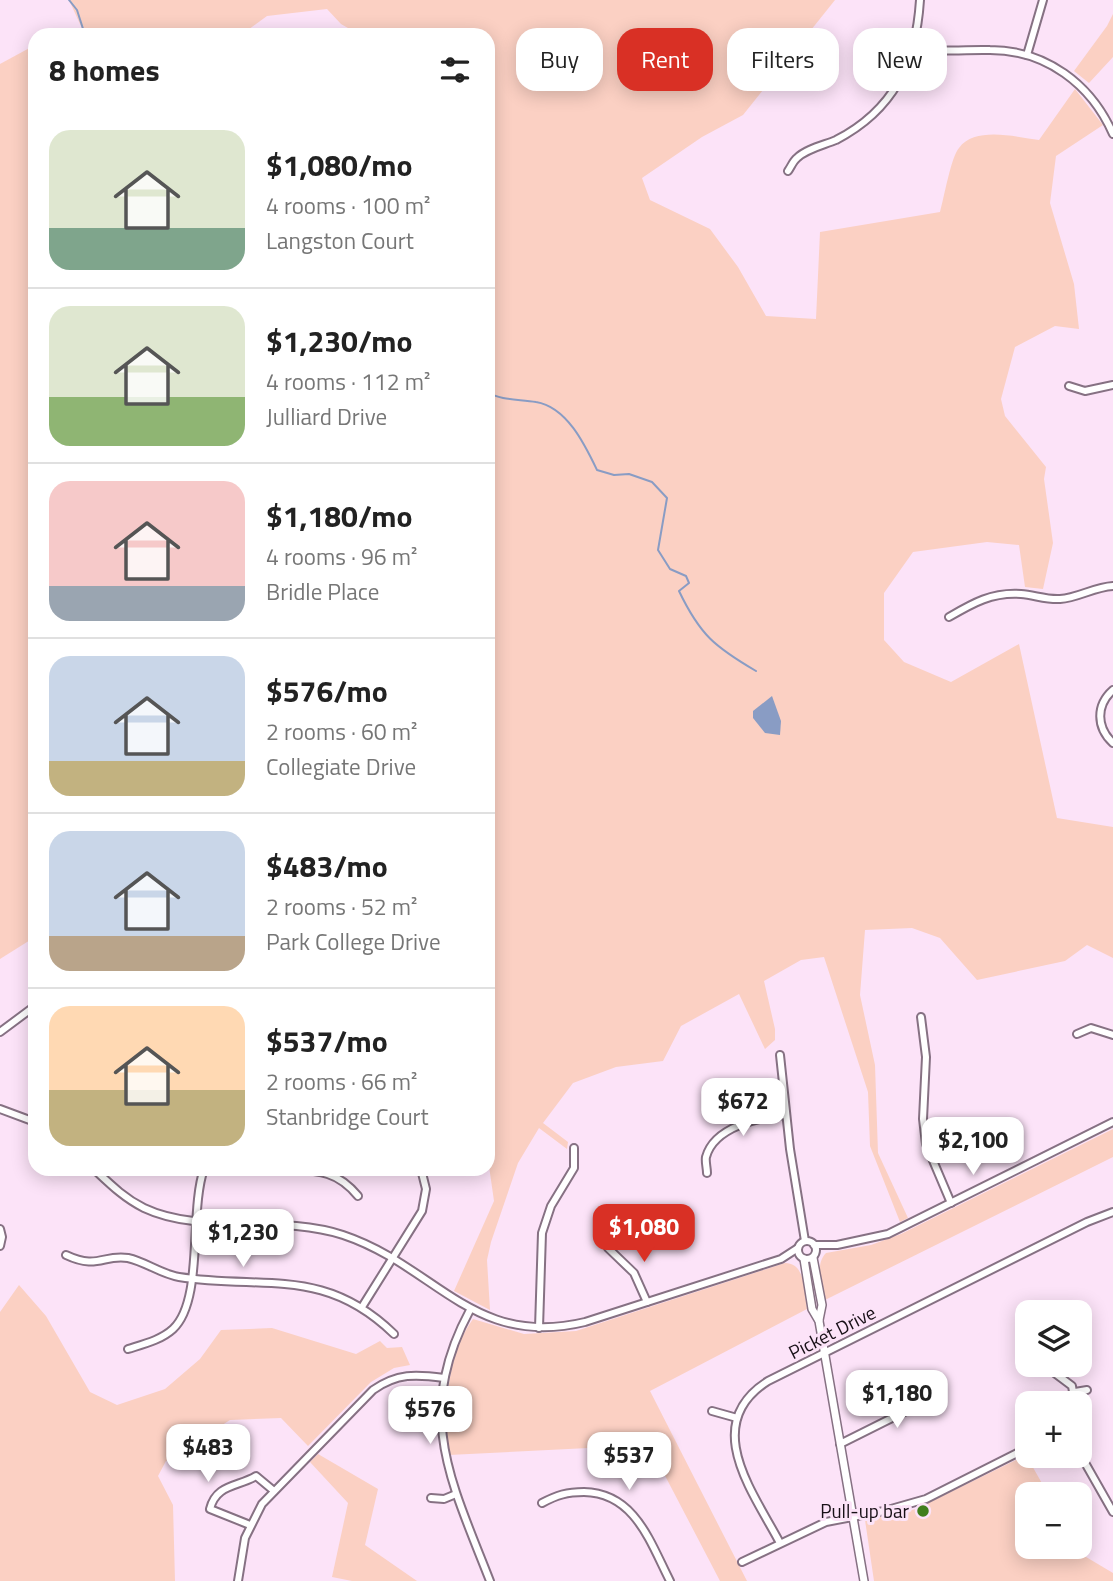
<!DOCTYPE html>
<meta charset="utf-8">
<style>
body{margin:0;font-family:"Titillium Web",sans-serif;background:#f2f2f2;color:#222;height:100vh;display:flex;flex-direction:column;font-size:26px;white-space:nowrap}
*{box-sizing:border-box;margin:0}
p{font-size:23px;color:#767676}
.icon{flex:none;width:38px;height:38px;fill:none;stroke:currentColor;stroke-width:2;stroke-linecap:round;stroke-linejoin:round}
.map{position:relative;flex:1;overflow:hidden}
.side{position:absolute;left:28px;top:28px;width:467px;height:1148px;display:flex;flex-direction:column;background:#fff;border-radius:21px;box-shadow:0 4px 18px #0003}
.side>*{flex:none}
.guide{position:absolute;left:516px;top:28px;width:492px;height:63px;display:flex;gap:14px}
.controls{position:absolute;left:1015px;top:1300px;display:grid;gap:14px}
.controls a{display:grid;place-items:center;width:77px;height:77px;border-radius:14px;background:#fff;box-shadow:0 4px 18px #0003;font-size:35px}
.price{position:absolute;translate:-50% -60px;padding:0 16px;border-radius:14px;background:#fff;color:#222;font-size:23px;line-height:46px;filter:drop-shadow(0 2px 4px #0008)}
.price::after{content:'';position:absolute;left:50%;top:42px;width:21px;height:16px;margin-left:-10px;background:inherit;clip-path:polygon(0 0,100% 0,50% 100%)}
.price.selected{background:#d93025;color:#fff}
ul{padding:0;list-style:none}
li{display:flex;align-items:center;gap:21px;height:175px;padding:0 21px}
li+li{border-top:2px solid #e0e0e0}
li span{display:grid;place-items:center;flex:none;width:196px;height:140px;border-radius:21px;color:#555}
li>.icon{margin-inline-start:auto}
span .icon{width:84px;height:84px;fill:#fffc;stroke-width:1}
li b{font-size:30px}
h2{display:flex;justify-content:space-between;align-items:center;height:84px;padding:0 21px;font-size:30px}
.tag{padding:0 24px;border-radius:21px;background:#fff;box-shadow:0 4px 18px #0003;font-size:24px;line-height:63px}
.tag.selected{background:#d93025;color:#fff}
.map>svg:first-child{display:block}
</style>
<div class="map">
<svg width="1113" height="1581" viewBox="0 0 1113 1581">
<rect width="100%" height="100%" fill="#fce3f8"/>
<g fill="#fbd0c3">
<path d="M69,0H835L743,115L702,137L642,178L650,200L710,229L738,267L766,316L816,319L820,232L940,212C944,198 951,157 959,148C975,126 1016,137 1039,140L1075,89L1103,125L1056,156L1050,203L1074,284L1079,329L1055,326L1015,347L1001,399L1005,416L1046,467L1044,479L1053,543L1043,589L1025,587L1019,545L987,542L913,552L884,593V640L904,662L951,682L1019,644L1057,818L1113,827V958L1087,945L1065,961L977,980L940,938L912,928L865,930L860,995L875,1065L878,1153L908,1218L900,1222L870,1146L868,1092L824,957L801,960L764,981L775,1029V1040L765,1049L739,994L681,1026L663,1061L616,1067L573,1083L543,1123L568,1142L567,1149L539,1128L518,1163L491,1242L487,1260L490,1310L454,1291L494,1201L488,1159V35H360L341,24L327,9L267,16L241,35H85Z"/>
<path d="M1113,14V57L1089,83L1074,71L1107,26Z"/>
<path d="M35,45V937L0,959V64Z"/>
<path d="M1113,1129V1157L825,1300C823,1285 814,1265 826,1253L871,1245L901,1234Z"/>
<path d="M785,1263C806,1263 804,1292 807,1309L650,1391L747,1581H720L649,1445L449,1455C444,1411 446,1356 473,1319L524,1334L576,1331Z"/>
<path d="M19,1285L46,1316L90,1392L117,1405L165,1389L200,1359L221,1330L272,1328L356,1354L380,1341L387,1348L402,1347L410,1365L394,1368L371,1382L308,1446L281,1418L230,1420L166,1461L158,1476L173,1505L175,1581H0V1312Z"/>
<path d="M318,1454L378,1489L365,1545L417,1581H352L332,1577L348,1503L310,1462Z"/>
<path d="M1026,1455L1048,1494H1027V1547H1077L1081,1554L1113,1573V1581H874L865,1520L916,1509Z"/>
</g>
<path fill="#899cc4" d="M772,696L781,721L780,735L765,733L753,718V711Z"/>
<g fill="none" stroke-linecap="round" stroke-linejoin="round">
<g stroke="#899cc4" stroke-width="2">
<path d="M69,0L77,10L85,35"/>
<path d="M488,392C501,401 520,399 536,402C567,407 585,445 597,470L614,475L629,474L652,482L667,498L658,550L670,569L686,576L689,583L679,591C700,635 715,647 756,671"/>
</g>
<defs>
<g id="minor">
<path d="M914,45C940,54 963,49 990,50C1046,50 1091,84 1113,134"/>
<path d="M1027,55L1043,0"/>
<path d="M788,171C791,167 793,161 797,158C806,149 824,145 836,140C894,110 916,63 920,0"/>
<path d="M1069,386L1085,391L1113,385"/>
<path d="M949,617C973,603 992,592 1021,594C1034,595 1047,600 1060,599C1078,598 1094,587 1113,586"/>
<path d="M1113,690C1096,705 1096,727 1113,743"/>
<path d="M921,1017L926,1057L923,1119L926,1144L951,1203"/>
<path d="M0,1032L35,1006"/>
<path d="M1077,1034L1091,1028L1113,1035"/>
<path d="M780,1055L790,1149L805,1241"/>
<path d="M0,1109L35,1122"/>
<path d="M94,1169C110,1184 124,1198 144,1208C201,1235 279,1214 343,1235C436,1266 473,1349 585,1322L781,1259L798,1248"/>
<path d="M281,1169C314,1171 335,1168 358,1196"/>
<path d="M707,1173C707,1168 705,1161 706,1157C714,1127 759,1117 785,1115"/>
<path d="M0,1229L2,1237L0,1246"/>
<circle cx="807" cy="1250" r="9"/>
<path d="M814,1245H837L888,1234L1113,1122"/>
<path d="M608,1248L634,1273L647,1302"/>
<path d="M66,1255C98,1270 103,1254 128,1258C146,1262 161,1274 179,1277C265,1290 324,1266 394,1334"/>
<path d="M362,1307L422,1211L426,1189L421,1169"/>
<path d="M470,1310C414,1414 451,1481 490,1581"/>
<path d="M539,1328L542,1233L551,1206L574,1168V1148"/>
<path d="M128,1349C144,1344 161,1340 173,1329C204,1300 189,1211 204,1169"/>
<path d="M1044,1365L1072,1386L1075,1404"/>
<path d="M1075,1392L1087,1390"/>
<path d="M712,1411L737,1418"/>
<path d="M840,1444L942,1393"/>
<path d="M1080,1454L1113,1512"/>
<path d="M431,1498L444,1499L456,1494"/>
<path d="M542,1503C557,1495 567,1492 584,1492C635,1493 650,1542 670,1581"/>
<path d="M250,1525L210,1509C216,1484 238,1487 256,1476L274,1491"/>
<path d="M780,1543C753,1492 700,1424 768,1381L1087,1222L1113,1212"/>
<path d="M742,1562L826,1522L884,1511L926,1499L1027,1448"/>
<path d="M238,1581L245,1538L262,1504L373,1390C397,1373 416,1374 444,1378"/>
</g>
<g id="tertiary">
<path d="M813,1258L822,1305L819,1320"/>
<path d="M804,1259L812,1309L819,1321L864,1581"/>
</g>
</defs>
<use href="#minor" stroke="#867183" stroke-width="10"/>
<use href="#tertiary" stroke="#867183" stroke-width="10"/>
<use href="#minor" stroke="#fff" stroke-width="6"/>
<use href="#tertiary" stroke="#fff" stroke-width="7"/>
</g>
<circle fill="#407e1c" stroke="#fce3f8" stroke-width="2.5" cx="923" cy="1511" r="7"/>
<g text-anchor="middle" stroke-width="6" stroke-linejoin="round" paint-order="stroke">
<g font-size="19" fill="#181017" stroke="#fce3f8">
<text transform="translate(832 1332) rotate(-27)" y="7">Picket Drive</text>
</g>
<g font-size="19" fill="#181017" stroke="#fce3f8" text-anchor="end">
<text x="909" y="1518">Pull-up bar</text>
</g>
</g>
</svg>
<div class="controls">
<a><svg class="icon" aria-label="layers" viewBox="0 0 24 24"><path d="M12 4l9 5-9 5-9-5zM3 14l9 5 9-5"/></svg></a>
<a>+</a>
<a>−</a>
</div>
<b class="price" style="left:743px;top:1138px">$672</b>
<b class="price" style="left:973px;top:1177px">$2,100</b>
<b class="price selected" style="left:644px;top:1264px">$1,080</b>
<b class="price" style="left:243px;top:1269px">$1,230</b>
<b class="price" style="left:897px;top:1430px">$1,180</b>
<b class="price" style="left:430px;top:1446px">$576</b>
<b class="price" style="left:208px;top:1484px">$483</b>
<b class="price" style="left:629px;top:1492px">$537</b>
<div class="guide">
<a class="tag">Buy</a>
<a class="tag selected">Rent</a>
<a class="tag">Filters</a>
<a class="tag">New</a>
</div>
<section class="side">
<h2>8 homes<svg class="icon" aria-label="filters" viewBox="0 0 24 24"><path d="M4 7h16M4 17h16"/><circle cx="9" cy="7" r="2"/><circle cx="15" cy="17" r="2"/></svg></h2>
<ul>
<li><span style="background:linear-gradient(#dfe7d0 70%,#7fa58c 0)"><svg class="icon" aria-label="home" viewBox="0 0 24 24"><path d="M3 11l9-7 9 7M6 9v11h12V9"/></svg></span><div><b>$1,080/mo</b><p>4 rooms · 100 m²</p><p>Langston Court</p></div></li>
<li><span style="background:linear-gradient(#dfe7d0 65%,#8fb573 0)"><svg class="icon" aria-label="home" viewBox="0 0 24 24"><path d="M3 11l9-7 9 7M6 9v11h12V9"/></svg></span><div><b>$1,230/mo</b><p>4 rooms · 112 m²</p><p>Julliard Drive</p></div></li>
<li><span style="background:linear-gradient(#f6c9c9 75%,#9aa5b1 0)"><svg class="icon" aria-label="home" viewBox="0 0 24 24"><path d="M3 11l9-7 9 7M6 9v11h12V9"/></svg></span><div><b>$1,180/mo</b><p>4 rooms · 96 m²</p><p>Bridle Place</p></div></li>
<li><span style="background:linear-gradient(#c9d6e8 75%,#c2b280 0)"><svg class="icon" aria-label="home" viewBox="0 0 24 24"><path d="M3 11l9-7 9 7M6 9v11h12V9"/></svg></span><div><b>$576/mo</b><p>2 rooms · 60 m²</p><p>Collegiate Drive</p></div></li>
<li><span style="background:linear-gradient(#c9d6e8 75%,#b9a48a 0)"><svg class="icon" aria-label="home" viewBox="0 0 24 24"><path d="M3 11l9-7 9 7M6 9v11h12V9"/></svg></span><div><b>$483/mo</b><p>2 rooms · 52 m²</p><p>Park College Drive</p></div></li>
<li><span style="background:linear-gradient(#ffd9b3 60%,#c2b280 0)"><svg class="icon" aria-label="home" viewBox="0 0 24 24"><path d="M3 11l9-7 9 7M6 9v11h12V9"/></svg></span><div><b>$537/mo</b><p>2 rooms · 66 m²</p><p>Stanbridge Court</p></div></li>
</ul>
</section>
</div>
